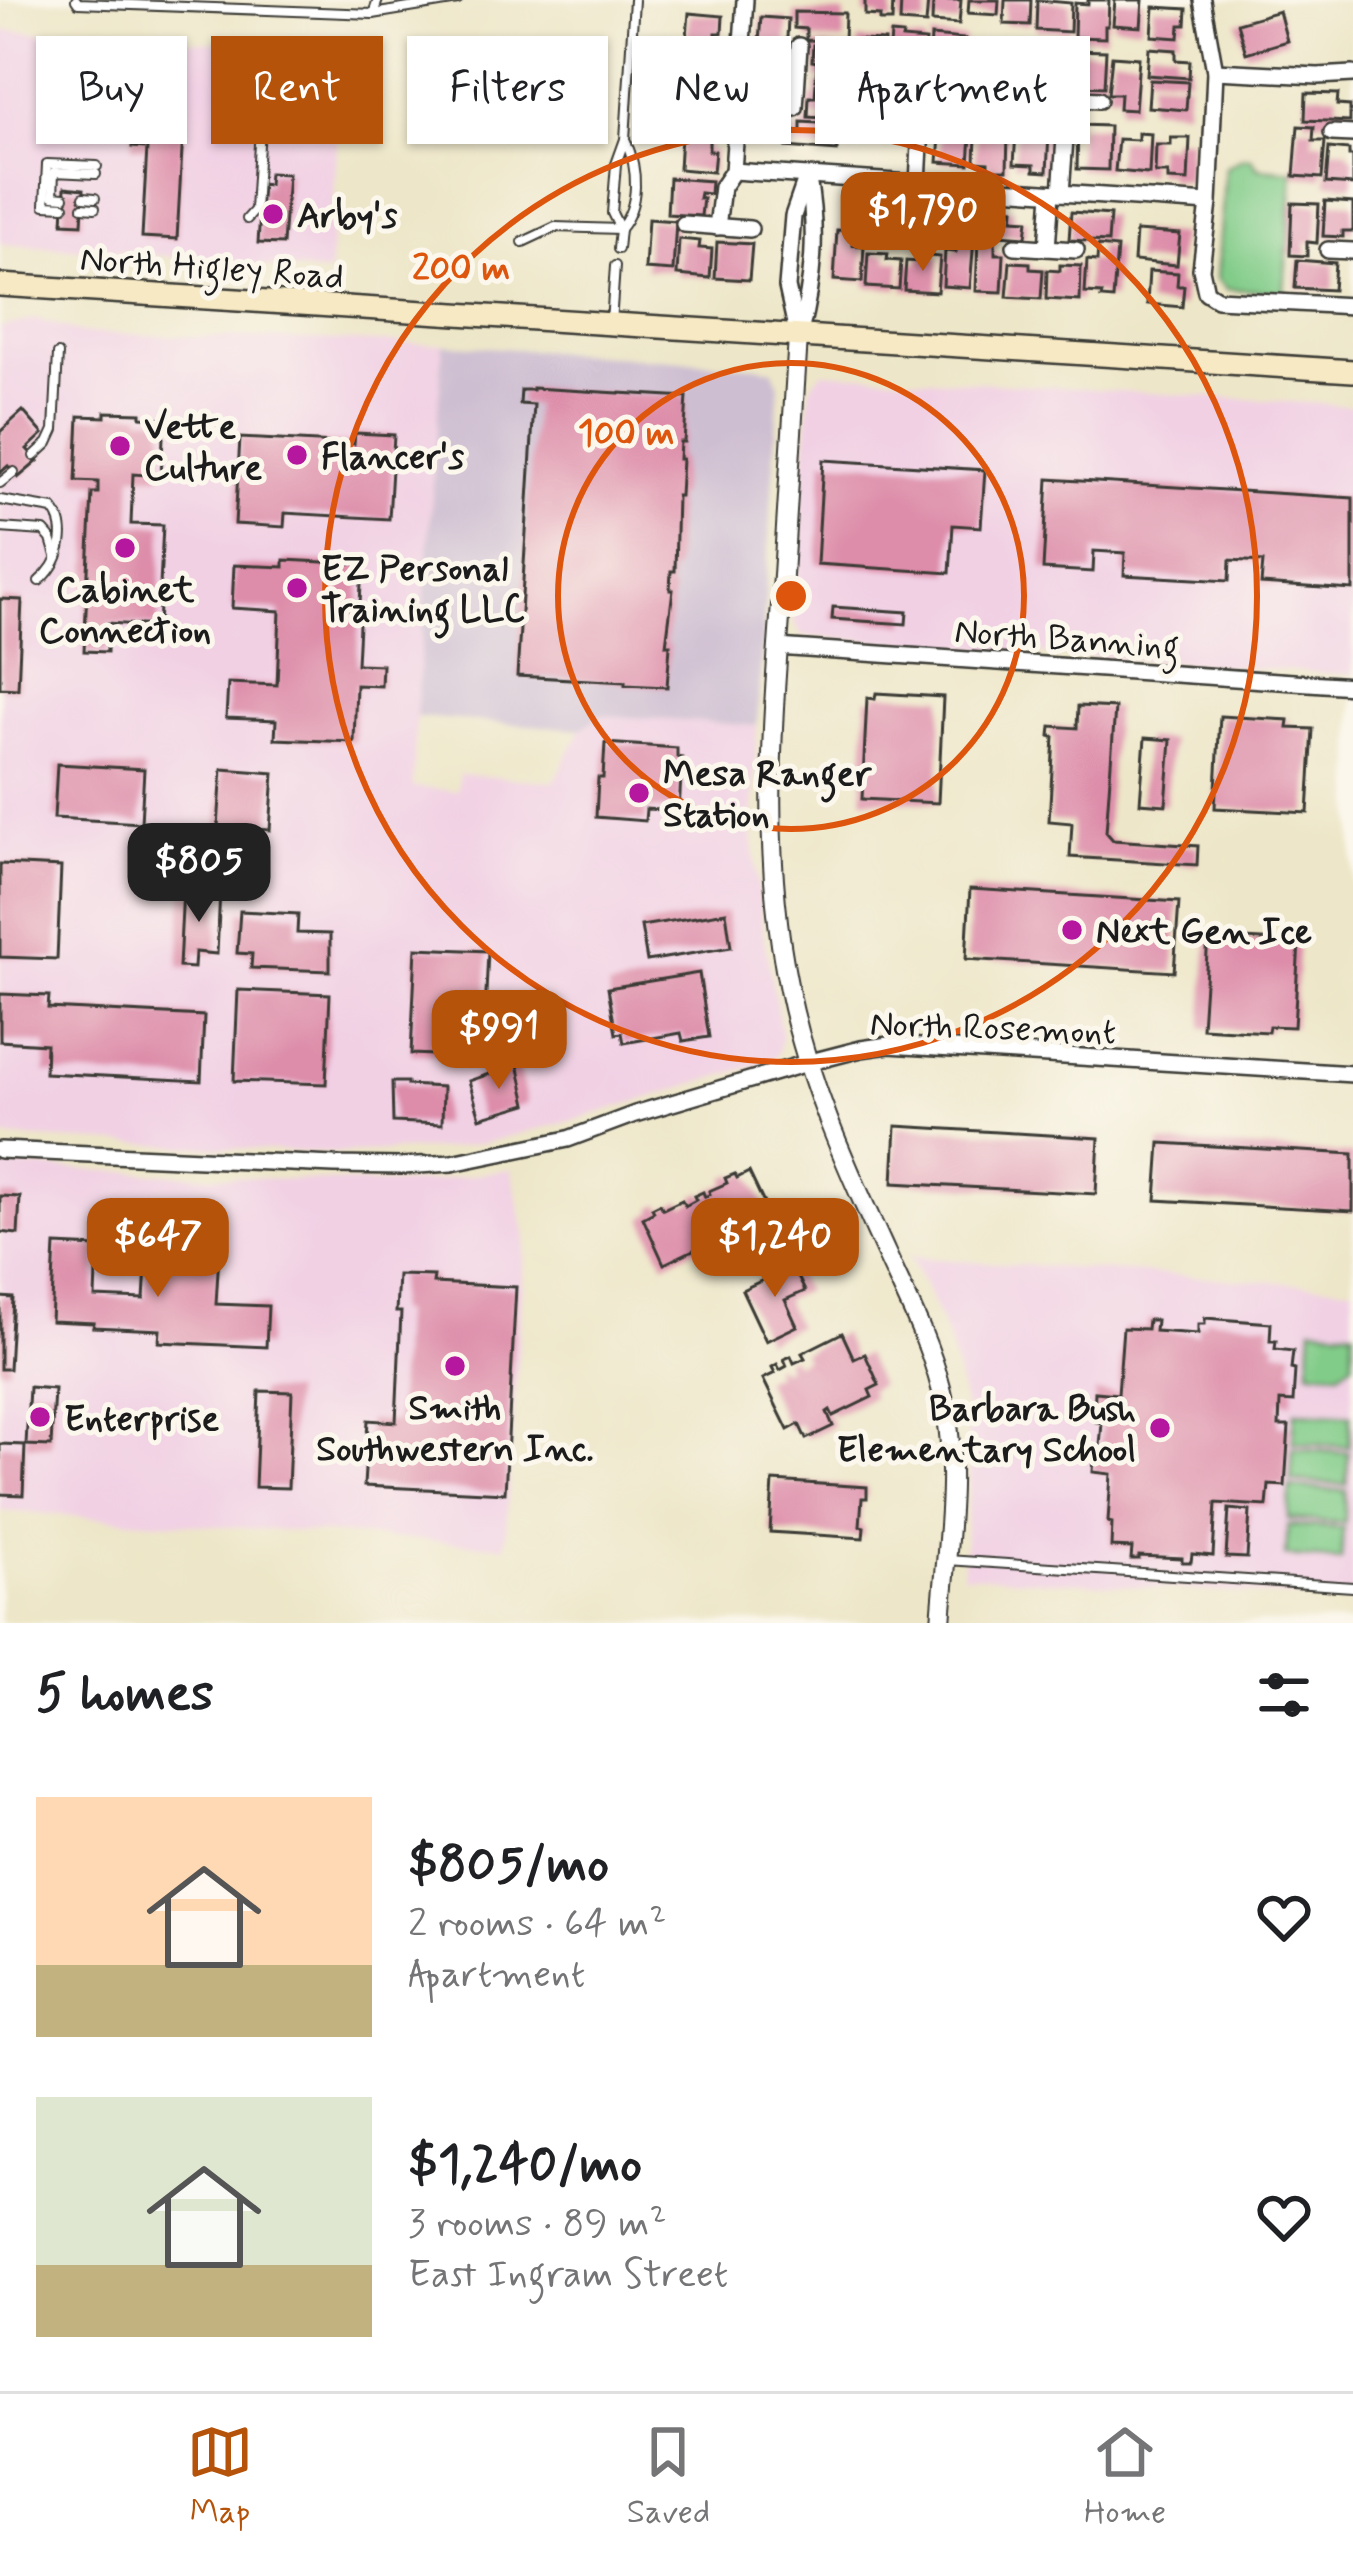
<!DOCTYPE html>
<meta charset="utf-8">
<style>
body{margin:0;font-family:Mynerve,sans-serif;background:#f2f2f2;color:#202124;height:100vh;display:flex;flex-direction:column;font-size:45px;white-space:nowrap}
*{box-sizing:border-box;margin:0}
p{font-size:39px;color:#757577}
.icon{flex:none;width:66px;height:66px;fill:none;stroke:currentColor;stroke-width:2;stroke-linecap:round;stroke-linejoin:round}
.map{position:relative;height:1623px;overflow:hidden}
.drawer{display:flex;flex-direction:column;background:#fff;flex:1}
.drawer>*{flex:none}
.guide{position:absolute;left:36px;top:36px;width:1281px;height:108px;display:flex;gap:24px}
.price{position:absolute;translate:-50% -102px;padding:0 27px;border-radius:24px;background:#b45309;color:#fff;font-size:39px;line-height:78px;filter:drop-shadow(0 3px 6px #0008)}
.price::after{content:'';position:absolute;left:50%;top:72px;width:36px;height:27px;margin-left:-18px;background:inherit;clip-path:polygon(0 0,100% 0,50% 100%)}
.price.active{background:#222;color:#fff}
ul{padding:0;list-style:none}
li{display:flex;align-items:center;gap:36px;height:300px;padding:0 36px}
li span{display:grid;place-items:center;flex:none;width:336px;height:240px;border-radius:0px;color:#555}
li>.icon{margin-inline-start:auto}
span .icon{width:144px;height:144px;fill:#fffc;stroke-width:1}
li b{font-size:51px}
h2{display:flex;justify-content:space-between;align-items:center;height:144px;padding:0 36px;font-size:51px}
.pill{padding:0 42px;border-radius:0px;background:#fff;box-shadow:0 3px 9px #0004;font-size:42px;line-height:108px}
.pill.active{background:#b45309;color:#fff}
.menu{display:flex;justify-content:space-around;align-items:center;height:168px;border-top:3px solid #e0e0e0;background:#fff;font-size:33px;color:#757577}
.menu a{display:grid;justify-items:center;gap:6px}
.menu .active{color:#b45309}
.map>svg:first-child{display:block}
</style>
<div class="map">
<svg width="1353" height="1623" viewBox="0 0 1353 1623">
<rect width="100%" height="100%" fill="#fbf7ec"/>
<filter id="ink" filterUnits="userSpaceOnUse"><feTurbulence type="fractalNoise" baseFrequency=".00833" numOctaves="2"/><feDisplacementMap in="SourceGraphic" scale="24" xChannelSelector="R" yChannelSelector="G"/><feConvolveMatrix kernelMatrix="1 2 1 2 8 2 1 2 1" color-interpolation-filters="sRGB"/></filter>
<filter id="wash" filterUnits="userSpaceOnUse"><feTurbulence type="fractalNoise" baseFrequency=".004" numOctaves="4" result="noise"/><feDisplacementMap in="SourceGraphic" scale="48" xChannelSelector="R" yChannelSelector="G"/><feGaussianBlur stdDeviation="2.7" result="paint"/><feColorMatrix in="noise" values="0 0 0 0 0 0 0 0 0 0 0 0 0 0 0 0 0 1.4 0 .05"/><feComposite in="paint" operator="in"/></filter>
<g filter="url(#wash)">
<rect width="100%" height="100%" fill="#ede6c8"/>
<g fill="#f1d0e4">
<path d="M0,30L343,50L329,273L116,251L0,244Z"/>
<path d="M36,319L82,333L443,344L416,717L413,787L457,791L459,774L554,782L581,729L601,715L757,726L752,833L764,939L782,1035L777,1055L767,1062L575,1120L483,1143L444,1149L327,1153L0,1137V327Z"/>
<path d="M823,372L1353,406V675L802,636L794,622L810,392L813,382Z"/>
<path d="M0,1166L385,1184L427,1182L511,1169L526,1237L505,1546L0,1511Z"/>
<path d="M909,1257L1353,1287V1601L962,1575L970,1479L965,1409L950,1345L929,1295Z"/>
</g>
<path fill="#cebed1" d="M443,344L757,366L773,370L779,385L757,726L601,715L581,729L416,717Z"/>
<g fill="#82cc89" stroke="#4f7452" stroke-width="3">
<path d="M1243,158H1251L1258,168L1293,171L1284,292L1227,289L1217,279L1225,168Z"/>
<path d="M1312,1327L1353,1330V1362L1339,1372L1309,1370Z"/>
<path d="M1295,1412L1351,1415L1349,1447L1293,1443Z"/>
<path d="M1293,1449L1349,1453L1346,1485L1291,1481Z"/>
<path d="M1290,1487L1346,1491L1344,1523L1288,1519Z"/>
<path d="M1288,1525L1343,1528L1341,1560L1286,1556Z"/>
</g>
<g id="blocks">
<g fill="#dd8ca9">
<path d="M865,0H893L892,21H880V16L865,15Z"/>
<path d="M901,0H928L926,24L900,22Z"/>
<path d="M933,0H961L959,24L932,22Z"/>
<path d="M969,0H999L998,15L968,13Z"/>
<path d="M1005,0H1031L1030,25L1004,24Z"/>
<path d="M1037,0L1071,3L1070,32L1036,30Z"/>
<path d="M1088,0H1109L1108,26H1105V38L1074,37L1075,3L1088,4Z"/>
<path d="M1115,0H1143L1141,27L1113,25Z"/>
<path d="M1154,7L1187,9L1186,25H1180L1179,38L1152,36Z"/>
<path d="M1279,11L1287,41L1246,53L1237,23Z"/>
<path d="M794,12L845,13L844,41L806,40V29L794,28Z"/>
<path d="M689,13L723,16L722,33H716L715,50L686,47Z"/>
<path d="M761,17L788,19L786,57L758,55Z"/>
<path d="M891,34L903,35L902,39L926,41L924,69L911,68V74L888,73Z"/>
<path d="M931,36L965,39L963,74L929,72Z"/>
<path d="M858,40L885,41L884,79H873V93L857,92Z"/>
<path d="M813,45L849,48L846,81L816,79L817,62L812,61Z"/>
<path d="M970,47L998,49L994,100L976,99L977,85H967Z"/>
<path d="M1033,47L1067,49L1066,81L1032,79Z"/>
<path d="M1149,48L1176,50V60L1190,61L1189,78L1147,75Z"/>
<path d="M1001,49L1028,51L1025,102L997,100Z"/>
<path d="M1073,50L1106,51L1104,87L1083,86V79L1071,78Z"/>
<path d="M1112,56L1139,58L1135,110L1119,109L1120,94H1108Z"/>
<path d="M685,57H721L720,78H713L712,91L684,90Z"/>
<path d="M1150,80L1188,82L1186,110L1148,107Z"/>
<path d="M816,84L845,85L843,119L808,117L809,97H815Z"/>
<path d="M1306,93L1338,94L1337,105L1350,106V122L1305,120Z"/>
<path d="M683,97L711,99V112H717L715,133L680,130Z"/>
<path d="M863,98L904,99L903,117H897L896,127L862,125Z"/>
<path d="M758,101L783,102L782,139L756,138Z"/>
<path d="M134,112L184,114L177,239L142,237L147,148L132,147Z"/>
<path d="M942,112L953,113V119L972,120L969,164L938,162Z"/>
<path d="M801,122L834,124V127H838L837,151L786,147L787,131L801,132Z"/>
<path d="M1078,125L1109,126L1108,170L1077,169Z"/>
<path d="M1298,126L1314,127L1313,141H1325L1322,178L1294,176Z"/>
<path d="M1016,132L1049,134L1047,172L1034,171V165L1014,164Z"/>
<path d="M1138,133L1151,134L1149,174L1115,171L1118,139L1138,140Z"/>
<path d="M976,134L1008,135L1007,170H988V163L975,162Z"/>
<path d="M681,136L709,138V151H715L713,172L679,169Z"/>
<path d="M1171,138H1190L1188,181L1168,180V173H1155L1156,145H1171Z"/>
<path d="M1329,148L1349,150V156H1353V185L1326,183Z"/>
<path d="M269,173L288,174L283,244L258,243L262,184L268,185Z"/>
<path d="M669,178L711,181L710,194L700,193L699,198H703L701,216L667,214Z"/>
<path d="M65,187L84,189L82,224L63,223Z"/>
<path d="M847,196L881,197L880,210L886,211L885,227L845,226Z"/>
<path d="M1325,201L1353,203V231H1343V237L1323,236Z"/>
<path d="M1292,203L1319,204L1317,243L1307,242V256L1290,255Z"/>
<path d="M929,204L969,205L968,232L928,231Z"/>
<path d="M987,207L1014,209L1013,219L1028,220L1026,237L985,234Z"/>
<path d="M1071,212L1110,215L1108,242L1069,240Z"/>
<path d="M648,219L676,221L673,271L645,269Z"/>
<path d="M837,230L854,231L853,245L864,246L862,282L834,280Z"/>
<path d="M1136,231L1180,234L1177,265L1134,261Z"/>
<path d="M957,237L974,239L970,288L943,286L945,251L956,252Z"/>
<path d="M679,239L700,241L699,248L712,249L710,278L677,275Z"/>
<path d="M978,239L995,240V254H1004L1002,292L976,291Z"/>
<path d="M717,242L752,244L749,280L715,278Z"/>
<path d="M1098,246L1117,248L1113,299L1101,298L1102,294L1085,293L1087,260L1097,261Z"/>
<path d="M868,253L888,254L887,260L901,261L899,289L866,287Z"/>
<path d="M919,255L940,257L937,292L904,290L906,261L919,262Z"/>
<path d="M1297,260L1335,263L1333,290L1295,288Z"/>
<path d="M1010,262L1030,263V269L1043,270L1041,299L1007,297Z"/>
<path d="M1060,265L1081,266L1080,301L1046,299L1047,270L1060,271Z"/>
<path d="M1149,271L1178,273L1177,286H1184L1182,307L1147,304Z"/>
<path d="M533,388L687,397L684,442H680L679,459H682L680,496H677L675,571H671L670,590H673L666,645H670L667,687L625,685V682L517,676L534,405L520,404L521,390H533Z"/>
<path d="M23,411L43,434L27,449L38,461L18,478L8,466L0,473V432Z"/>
<path d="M105,412L141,413V417L164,418L161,476L133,474L131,524L163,525L158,626L108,623L107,652L84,651L92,493H98V482L76,481L79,416L105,417Z"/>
<path d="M355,433L394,435L389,519L285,513L284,527L235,524L240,438L354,444Z"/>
<path d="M823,460L985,470L981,527L953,525L950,573L817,564Z"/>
<path d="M1048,479L1353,498V590L1261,584L1263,562L1230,560L1229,581L1124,575L1125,553L1094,551L1093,572L1043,569Z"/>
<path d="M284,560L362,564L357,664L382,665L381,686L356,685L354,742L275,739L276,720L226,718L228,683L277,685L280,611L232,608L234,565L284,567Z"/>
<path d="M0,599L22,600L18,689L0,688Z"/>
<path d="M833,607L907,612L906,624L832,619Z"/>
<path d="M876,693L943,697L938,803L862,799L867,698L875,699Z"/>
<path d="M1078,706L1115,708L1106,832L1113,840L1198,846L1197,865L1070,857L1072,823L1049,821L1054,737L1050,736L1051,726L1077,728Z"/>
<path d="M1220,716L1289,720L1288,728L1313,729L1308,813L1215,808Z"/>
<path d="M1145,738L1171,740L1166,805L1140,803Z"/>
<path d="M605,743L677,748V757L682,758L679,811L646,809L645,821L596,817L598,778H603Z"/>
<path d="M57,764L144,769L141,823L54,818Z"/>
<path d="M222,769L274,773L270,830L218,827Z"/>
<path d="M0,864L61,867L57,959L0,957Z"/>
<path d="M183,889L220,890L217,954L195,952L194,968L179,967Z"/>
<path d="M970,889L1179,902L1174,972L966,959Z"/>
<path d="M240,911L298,914L297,933L330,934V971L251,968L252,954L237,953Z"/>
<path d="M726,912L731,947L647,961L641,926Z"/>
<path d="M1208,937L1299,942L1294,1027L1269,1026L1268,1032L1202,1028Z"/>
<path d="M416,948L488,951L483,1057L411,1054Z"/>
<path d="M699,973L709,1037L683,1041L681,1033L624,1043L622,1033L616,1034L608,988Z"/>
<path d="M238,990L330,994L326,1084L234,1081Z"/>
<path d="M0,994L49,996L48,1008L204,1016L201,1081L45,1073L46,1044L0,1041Z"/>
<path d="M518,1064L527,1104L480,1118L469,1081Z"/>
<path d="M392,1082H407V1085L443,1087L442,1124L393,1122Z"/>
<path d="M896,1126L1099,1138L1096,1194L893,1183Z"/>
<path d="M1160,1143L1353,1154V1211L1156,1200Z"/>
<path d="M749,1172L771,1218L731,1237L729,1233L664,1264L643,1218L654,1212L652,1208L660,1204L663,1209L682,1200L685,1206L696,1200L694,1196L703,1192L705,1197L710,1194L709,1191L727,1183L725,1178L735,1174L737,1178Z"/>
<path d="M0,1196L20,1197L18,1234L0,1232Z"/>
<path d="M55,1245L97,1247L95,1297L144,1299L147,1250L219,1254L216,1304L268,1306L266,1347L159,1342L160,1330L93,1327L94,1323L51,1321Z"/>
<path d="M786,1258L792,1265L801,1260L806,1270L797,1275L805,1291L785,1300L797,1326L766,1341L742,1290L786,1269L783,1263Z"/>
<path d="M398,1275L434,1276L433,1283L516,1287L505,1493L364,1486L368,1420L396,1422L401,1312H396Z"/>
<path d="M0,1297L13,1298L9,1369H0Z"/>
<path d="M1205,1318L1271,1323L1270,1341H1276L1275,1349L1293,1351L1291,1369L1295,1370L1293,1402L1280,1401L1279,1426H1289L1285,1486L1269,1485L1267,1506L1216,1503L1213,1556L1192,1554L1191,1562H1182V1558L1139,1556V1559H1131L1132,1548L1111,1547L1112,1523L1108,1522L1111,1474L1093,1472L1094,1457L1099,1458L1102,1423L1096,1422L1097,1414H1094L1095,1392L1118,1394L1123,1328L1147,1329L1148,1320H1156L1155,1331L1198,1334V1324H1205Z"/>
<path d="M842,1333L854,1359L865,1354L879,1385L869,1390L872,1397L833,1416L830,1410L827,1412L833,1426L806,1439L799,1424L788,1430L763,1379L775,1373L772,1367L777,1364L780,1370L787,1366L784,1359L791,1356L794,1363L805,1358L802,1353Z"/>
<path d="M29,1387L54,1389L51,1446L26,1445Z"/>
<path d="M259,1391L292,1392L288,1488L255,1487Z"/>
<path d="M0,1444L25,1445L23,1495L0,1494Z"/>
<path d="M773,1481L867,1487V1498H862L860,1526L864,1527L863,1538L770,1532Z"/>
<path d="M1229,1509L1250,1511L1247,1558L1226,1557Z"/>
</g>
</g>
</g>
<g filter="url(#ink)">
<use href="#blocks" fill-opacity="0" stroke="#3b3a36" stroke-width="3"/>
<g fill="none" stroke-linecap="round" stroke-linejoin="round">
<defs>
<g id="service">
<path d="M76,0L78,3L373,14L458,0"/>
<path d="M373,14L378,0"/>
<path d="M64,197L53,196L54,172L96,174"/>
<path d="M84,197L95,198"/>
<path d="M64,206L45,205L47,164L97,166"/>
<path d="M83,207L95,208"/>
<path d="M247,219L255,210L261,111L280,100L322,102"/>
<path d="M620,229C640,205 638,169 626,141"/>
<path d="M523,242L555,227L620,229"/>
<path d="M618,249L620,229L612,213L616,164L625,139L634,0"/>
<path d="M611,323L615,266"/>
<path d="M34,456L48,443L54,430L58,354"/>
<path d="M0,483L14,472"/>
<path d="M0,500L53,509C71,531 59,565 39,581"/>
<path d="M0,528L44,531L51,539L56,556"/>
<path d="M947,1560L1353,1587"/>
</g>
<g id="minor">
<path d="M1202,0L1215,71L1209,203L1201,269L1206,292L1217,299L1353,306"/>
<path d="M1215,71L1318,76L1353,74"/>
<path d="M740,74L796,77"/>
<path d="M894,87L955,90"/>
<path d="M1035,96L1099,100"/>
<path d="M795,108L799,46"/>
<path d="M1332,133L1353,134"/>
<path d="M733,171L1209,203"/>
<path d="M733,171L745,0"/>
<path d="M918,183L923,88"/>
<path d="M1061,193L1068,98"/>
<path d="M684,224L750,229"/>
<path d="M717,227L722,187L733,171"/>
<path d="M871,237L933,241"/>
<path d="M905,239L909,183"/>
<path d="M1015,246L1076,250"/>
<path d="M1047,248L1051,193"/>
<path d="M1328,250L1353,251"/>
<path d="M800,333C813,280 818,233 808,179"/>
<path d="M798,337L787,287L793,216L807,176"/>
<path d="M777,647L1353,686"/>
<path d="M0,1150L334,1165L402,1166L452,1163L568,1139L635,1114L807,1063L861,1049L889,1045L1353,1074"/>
</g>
<path id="tertiary" d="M798,337C793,422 788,507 782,591C772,727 761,855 789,990C808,1083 847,1167 886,1253C906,1297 929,1341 941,1388C961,1464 946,1546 941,1623"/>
<path id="secondary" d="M0,285L1353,371"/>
</defs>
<use href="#service" stroke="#3b3a36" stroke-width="12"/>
<use href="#minor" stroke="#3b3a36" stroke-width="20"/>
<use href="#tertiary" stroke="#3b3a36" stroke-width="22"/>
<use href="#secondary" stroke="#3b3a36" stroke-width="26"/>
<use href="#service" stroke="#fff" stroke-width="8"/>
<use href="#minor" stroke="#fff" stroke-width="15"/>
<use href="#tertiary" stroke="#fff" stroke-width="18"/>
<use href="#secondary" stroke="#f7e9c3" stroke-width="21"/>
</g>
</g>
<g fill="none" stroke="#de560d" stroke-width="6">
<circle cx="791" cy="596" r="233"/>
<circle cx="791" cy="596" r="466"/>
</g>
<g fill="#b5179e" stroke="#fbf7ec" stroke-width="4.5">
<circle cx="273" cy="214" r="12"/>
<circle cx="120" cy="446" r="12"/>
<circle cx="297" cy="455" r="12"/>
<circle cx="125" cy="548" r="12"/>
<circle cx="297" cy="588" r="12"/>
<circle cx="639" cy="793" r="12"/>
<circle cx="1072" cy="930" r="12"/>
<circle cx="455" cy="1366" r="12"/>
<circle cx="40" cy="1417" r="12"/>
<circle cx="1160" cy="1428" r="12"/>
</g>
<g text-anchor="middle" stroke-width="10" stroke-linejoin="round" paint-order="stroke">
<g font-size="36" font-weight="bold" fill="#1c1c1c" stroke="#fbf7ec" text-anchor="start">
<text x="297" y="227">Arby's</text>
<text x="144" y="438">Vette<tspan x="144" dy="41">Culture</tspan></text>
<text x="321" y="468">Flancer's</text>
<text x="321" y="580">EZ Personal<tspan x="321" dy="41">Training LLC</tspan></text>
<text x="125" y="601" text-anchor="middle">Cabinet<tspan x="125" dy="41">Connection</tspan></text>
<text x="663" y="785">Mesa Ranger<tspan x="663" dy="41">Station</tspan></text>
<text x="1096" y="943">Next Gen Ice</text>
<text x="455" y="1419" text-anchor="middle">Smith<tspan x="455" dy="41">Southwestern Inc.</tspan></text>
<text x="1136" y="1420" text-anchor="end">Barbara Bush<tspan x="1136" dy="41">Elementary School</tspan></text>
<text x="64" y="1430">Enterprise</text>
</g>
<g font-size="36" fill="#1c1c1c" stroke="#fbf7ec">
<text transform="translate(212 266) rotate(4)" y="13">North Higley Road</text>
<text transform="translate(1067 637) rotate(4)" y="13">North Banning</text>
<text transform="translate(993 1026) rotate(2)" y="13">North Rosemont</text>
</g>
</g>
<circle cx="791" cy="596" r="18" fill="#de560d" stroke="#fbf7ec" stroke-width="6"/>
<g font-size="36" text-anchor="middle" font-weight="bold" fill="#de560d" stroke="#fbf7ec" stroke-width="10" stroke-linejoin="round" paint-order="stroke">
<text x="461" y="279">200 m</text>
<text x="626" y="444">100 m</text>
</g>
</svg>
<b class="price" style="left:923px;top:274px">$1,790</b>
<b class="price active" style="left:199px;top:925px">$805</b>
<b class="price" style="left:499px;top:1092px">$991</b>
<b class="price" style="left:158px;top:1300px">$647</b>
<b class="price" style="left:775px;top:1300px">$1,240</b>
<div class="guide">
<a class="pill">Buy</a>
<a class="pill active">Rent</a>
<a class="pill">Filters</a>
<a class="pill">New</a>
<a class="pill">Apartment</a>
</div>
</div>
<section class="drawer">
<h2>5 homes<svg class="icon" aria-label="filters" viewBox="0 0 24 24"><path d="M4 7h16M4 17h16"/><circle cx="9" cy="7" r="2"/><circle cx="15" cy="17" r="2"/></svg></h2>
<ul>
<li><span style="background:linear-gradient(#ffd9b3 70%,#c2b280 0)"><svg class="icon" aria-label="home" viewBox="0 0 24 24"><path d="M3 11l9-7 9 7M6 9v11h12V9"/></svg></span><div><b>$805/mo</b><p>2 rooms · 64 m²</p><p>Apartment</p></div><svg class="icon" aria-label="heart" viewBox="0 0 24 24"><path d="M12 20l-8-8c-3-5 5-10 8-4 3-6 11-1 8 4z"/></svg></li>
<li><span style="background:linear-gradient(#dfe7d0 70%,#c2b280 0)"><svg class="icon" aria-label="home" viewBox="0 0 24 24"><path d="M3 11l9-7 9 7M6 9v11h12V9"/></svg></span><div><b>$1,240/mo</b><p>3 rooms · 89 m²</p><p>East Ingram Street</p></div><svg class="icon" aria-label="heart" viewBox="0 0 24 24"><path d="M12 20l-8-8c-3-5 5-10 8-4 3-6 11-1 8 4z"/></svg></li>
</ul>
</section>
<nav class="menu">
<a class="active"><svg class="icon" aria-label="map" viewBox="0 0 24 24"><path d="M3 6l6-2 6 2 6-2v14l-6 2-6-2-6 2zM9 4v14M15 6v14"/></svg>Map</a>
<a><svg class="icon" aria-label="saved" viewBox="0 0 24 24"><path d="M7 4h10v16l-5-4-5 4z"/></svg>Saved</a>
<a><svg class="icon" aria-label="home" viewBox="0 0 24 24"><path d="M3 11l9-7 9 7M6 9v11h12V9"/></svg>Home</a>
</nav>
